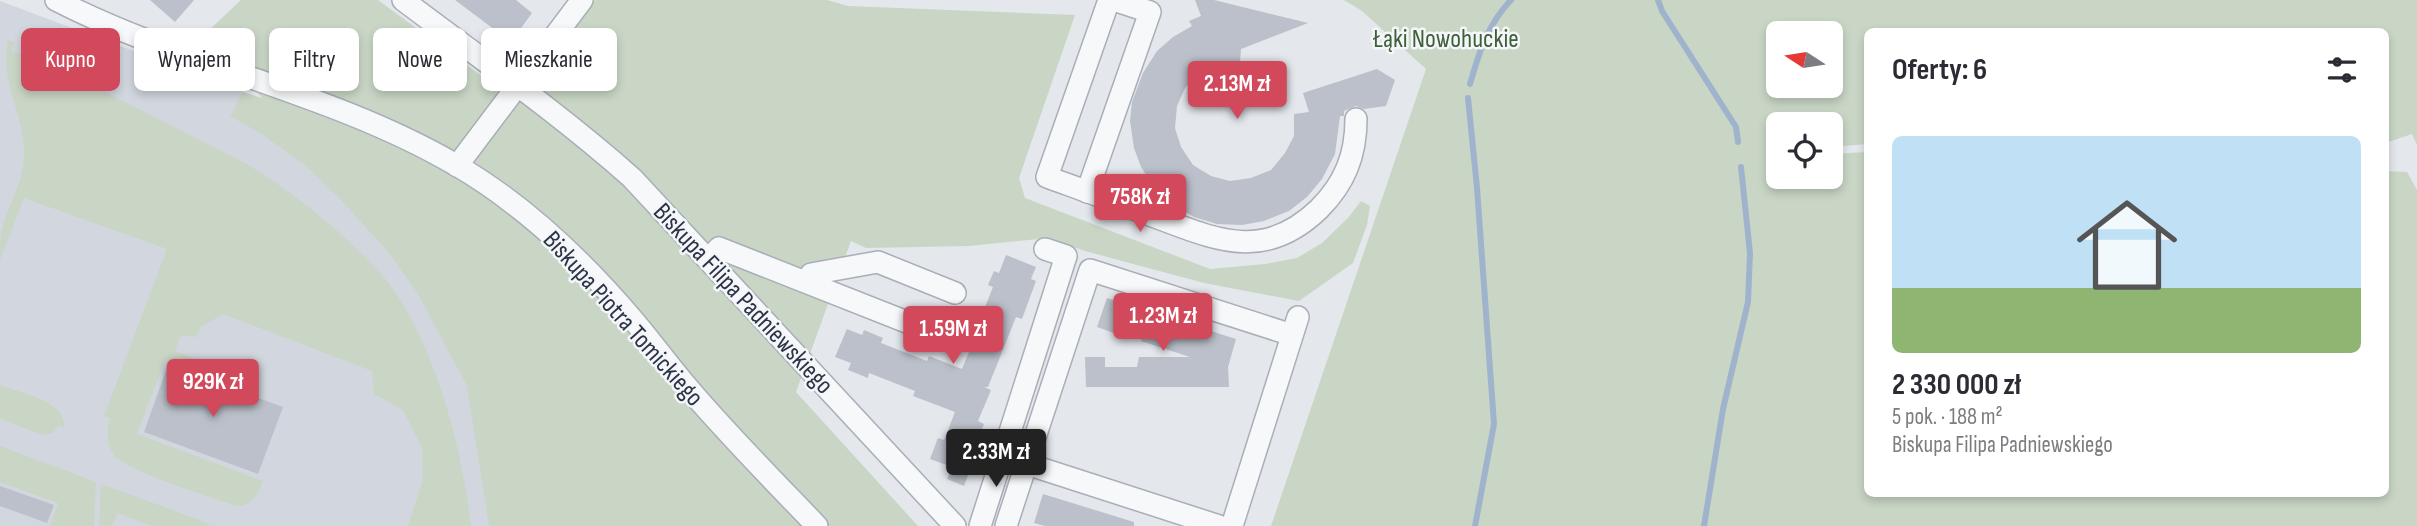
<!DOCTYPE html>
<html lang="pl">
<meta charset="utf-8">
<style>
body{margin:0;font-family:"Sofia Sans Condensed",sans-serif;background:#f7f7f7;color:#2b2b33;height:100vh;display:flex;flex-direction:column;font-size:26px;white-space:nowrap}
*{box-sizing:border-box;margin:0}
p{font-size:23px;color:#7c7c81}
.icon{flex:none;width:38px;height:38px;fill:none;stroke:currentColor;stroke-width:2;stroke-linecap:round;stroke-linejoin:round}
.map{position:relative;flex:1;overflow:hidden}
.panel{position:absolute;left:1864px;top:28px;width:525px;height:469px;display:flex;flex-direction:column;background:#fff;border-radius:10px;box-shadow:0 4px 10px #0003}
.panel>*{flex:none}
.top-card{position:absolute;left:21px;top:28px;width:665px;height:63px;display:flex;gap:14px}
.needle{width:46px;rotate:282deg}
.controls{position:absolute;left:1766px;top:21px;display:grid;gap:14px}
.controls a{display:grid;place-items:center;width:77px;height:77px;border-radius:10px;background:#fff;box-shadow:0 4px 10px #0003;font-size:35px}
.price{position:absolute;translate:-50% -60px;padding:0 16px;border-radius:7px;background:#d1495b;color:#fff;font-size:23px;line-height:46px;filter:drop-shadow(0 2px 4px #0008)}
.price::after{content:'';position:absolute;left:50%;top:42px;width:21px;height:16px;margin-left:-10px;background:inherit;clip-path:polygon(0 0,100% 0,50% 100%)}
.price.current{background:#222;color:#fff}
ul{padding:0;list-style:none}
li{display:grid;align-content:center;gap:14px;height:371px;padding:0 28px}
li span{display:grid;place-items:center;height:217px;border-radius:10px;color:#555}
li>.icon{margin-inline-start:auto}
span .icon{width:126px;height:126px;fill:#fffc;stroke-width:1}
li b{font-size:30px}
h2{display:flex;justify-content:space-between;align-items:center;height:84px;padding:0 28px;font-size:30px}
.pill{padding:0 24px;border-radius:10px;background:#fff;box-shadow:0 4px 10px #0003;font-size:24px;line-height:63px}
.pill.current{background:#d1495b;color:#fff}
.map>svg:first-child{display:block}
</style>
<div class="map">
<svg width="2417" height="526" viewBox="0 0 2417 526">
<rect width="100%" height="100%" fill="#e4e7ec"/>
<path fill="#d2d6de" d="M0,1L264,100L378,176L550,526H0Z"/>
<g fill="#c9d6c5" fill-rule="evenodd">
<path d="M241,0H378L518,103L595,0H827L848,6L1075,15L1019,178L1025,198L1210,269L1265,264L1297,258L1322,243L1348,218L1361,201L1370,206L1367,225L1353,263L1299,301L1204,283L1085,251L1048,238L969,246L866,248L851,241L796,392L918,526H489L467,386L418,294L390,254L341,200L304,164L260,133L230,116L243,92L262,98L206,33Z"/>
<path d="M1344,0H2417V145L2412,134L2385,143V32H1867V144L1833,147L1832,154L1867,152V494H2385V171L2407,172L2417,190V526H1271L1426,69L1362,11ZM1778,33H1830V86H1778ZM1778,124H1830V177H1778Z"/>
<path d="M8,40L14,42L12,49L13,53H25L38,58L247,164C294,193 338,228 376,268C432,329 462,445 471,526H408L423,479L422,448L403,410L374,394L372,371L223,314L201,327L196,337L181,335L175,351L217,367L213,378L165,360L137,434L263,481C257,496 253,505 236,506C211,497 128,472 114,455C106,444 107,431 110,418L104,416L167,249L24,198L0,260C0,251 0,241 1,233C7,206 24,183 24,155C25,112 0,89 8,40Z"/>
<path d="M0,385C20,393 68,401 64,428L58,426L53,433L43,435L0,419Z"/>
<path d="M0,446L96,482L94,526H50L58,503L0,482Z"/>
<path d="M101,484L200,520L211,526H151L118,513L112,526L99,525Z"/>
</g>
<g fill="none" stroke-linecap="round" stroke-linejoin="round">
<g stroke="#9fb4cc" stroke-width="6">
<path d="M1658,0L1662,11L1736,127L1738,142"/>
<path d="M1470,84C1479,52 1488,24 1511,0"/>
<path d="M1468,98L1477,188L1494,424L1475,526"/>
<path d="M1704,526L1723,409L1748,302L1750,253L1741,167"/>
</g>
</g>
<g fill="#bbc0ca">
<path d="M150,0H194L175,22Z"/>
<path d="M455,0H516L532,13L511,42Z"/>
<path d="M1195,0H1214L1308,23L1241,49L1240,62L1219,63L1199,73L1185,88L1177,106L1175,128L1181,147L1193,165L1211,176L1230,181L1251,178L1271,170L1285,153L1294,136V114L1309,112L1303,93L1377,69L1395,80L1386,106L1364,109L1356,106L1344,111V116H1340L1335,154L1322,179L1307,197L1289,211L1264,221L1242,225L1217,224L1194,217L1175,206L1155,189L1141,167L1134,148L1130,121L1132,102L1143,73L1157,51L1173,37L1192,26L1189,21L1201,16Z"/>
<path d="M1006,255L1036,267L1031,279L1036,281L1022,319L1016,317L988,387H984L991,390L978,421L984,424L975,447L978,449L964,486L947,479L952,467L930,459L938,438L944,440L955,412L913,396L915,391L869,373L868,378L848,370L851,363L835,357L847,329L862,335L864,330L883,338L881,343L927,361L929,356L962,369L975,337L969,334L976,315L981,317L993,287L988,285L994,271L999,273Z"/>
<path d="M1107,298L1236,339L1228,367L1229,387H1086L1085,357H1105V367H1137L1139,357H1190L1141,341L1143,336L1116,327L1114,333L1097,327Z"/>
<path d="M168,365L283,407L258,474L144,432Z"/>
<path d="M0,486L54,505L47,523L0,506Z"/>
<path d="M1043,494L1134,522V526H1045L1034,523Z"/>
</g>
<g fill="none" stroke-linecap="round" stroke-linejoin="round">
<defs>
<g id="minor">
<path d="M56,0C184,66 331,92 456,165C525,205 583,261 634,321C651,341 667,363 684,383C726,433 772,479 817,526"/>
<path d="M403,0C480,58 560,114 632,178L955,526"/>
<path d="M1109,0L1047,177C1080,189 1114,201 1147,214C1211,237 1261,265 1319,209C1345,183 1356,155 1356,119"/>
<path d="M457,166L582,0"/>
<path d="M1087,192L1150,12L1114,0"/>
<path d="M708,259L719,248L932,332"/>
<path d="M808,282L811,274L878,262L955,293"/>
<path d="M1027,464L1219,526"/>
<path d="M980,526L1066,256L1045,249"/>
<path d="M1006,526L1090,270L1292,335"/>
<path d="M1232,526L1298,317"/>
</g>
</defs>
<use href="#minor" stroke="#a9aeb7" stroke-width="24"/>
<use href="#minor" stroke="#f7f8fa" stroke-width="21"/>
</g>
<g text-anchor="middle" stroke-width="5" stroke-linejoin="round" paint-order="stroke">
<g font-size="26" fill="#3f6138" stroke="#f4f6f9">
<text x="1446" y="47">Łąki Nowohuckie</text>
</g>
<g font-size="26" fill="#2b3445" stroke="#f4f6f9">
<text transform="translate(744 298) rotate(47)" y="9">Biskupa Filipa Padniewskiego</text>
<text transform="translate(624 318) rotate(48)" y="9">Biskupa Piotra Tomickiego</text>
</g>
</g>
</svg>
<div class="controls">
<a><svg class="needle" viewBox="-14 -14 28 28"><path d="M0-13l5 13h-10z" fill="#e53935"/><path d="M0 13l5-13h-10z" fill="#7c7c81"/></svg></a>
<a><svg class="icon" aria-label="locate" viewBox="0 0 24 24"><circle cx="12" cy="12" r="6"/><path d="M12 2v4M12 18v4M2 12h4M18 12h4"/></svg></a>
</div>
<b class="price" style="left:1237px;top:121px">2.13M zł</b>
<b class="price" style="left:1140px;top:234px">758K zł</b>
<b class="price" style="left:1163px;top:353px">1.23M zł</b>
<b class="price" style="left:953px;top:366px">1.59M zł</b>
<b class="price" style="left:213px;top:419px">929K zł</b>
<b class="price current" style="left:996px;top:489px">2.33M zł</b>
<div class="top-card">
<a class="pill current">Kupno</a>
<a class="pill">Wynajem</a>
<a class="pill">Filtry</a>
<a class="pill">Nowe</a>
<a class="pill">Mieszkanie</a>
</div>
<section class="panel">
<h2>Oferty: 6<svg class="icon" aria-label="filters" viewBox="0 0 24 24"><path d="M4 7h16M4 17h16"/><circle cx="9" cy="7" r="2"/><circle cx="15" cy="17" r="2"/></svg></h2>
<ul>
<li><span style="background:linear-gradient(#bfe0f5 70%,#8fb573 0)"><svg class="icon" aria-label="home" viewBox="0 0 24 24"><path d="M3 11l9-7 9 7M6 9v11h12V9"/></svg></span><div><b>2 330 000 zł</b><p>5 pok. · 188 m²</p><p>Biskupa Filipa Padniewskiego</p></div></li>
</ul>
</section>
</div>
